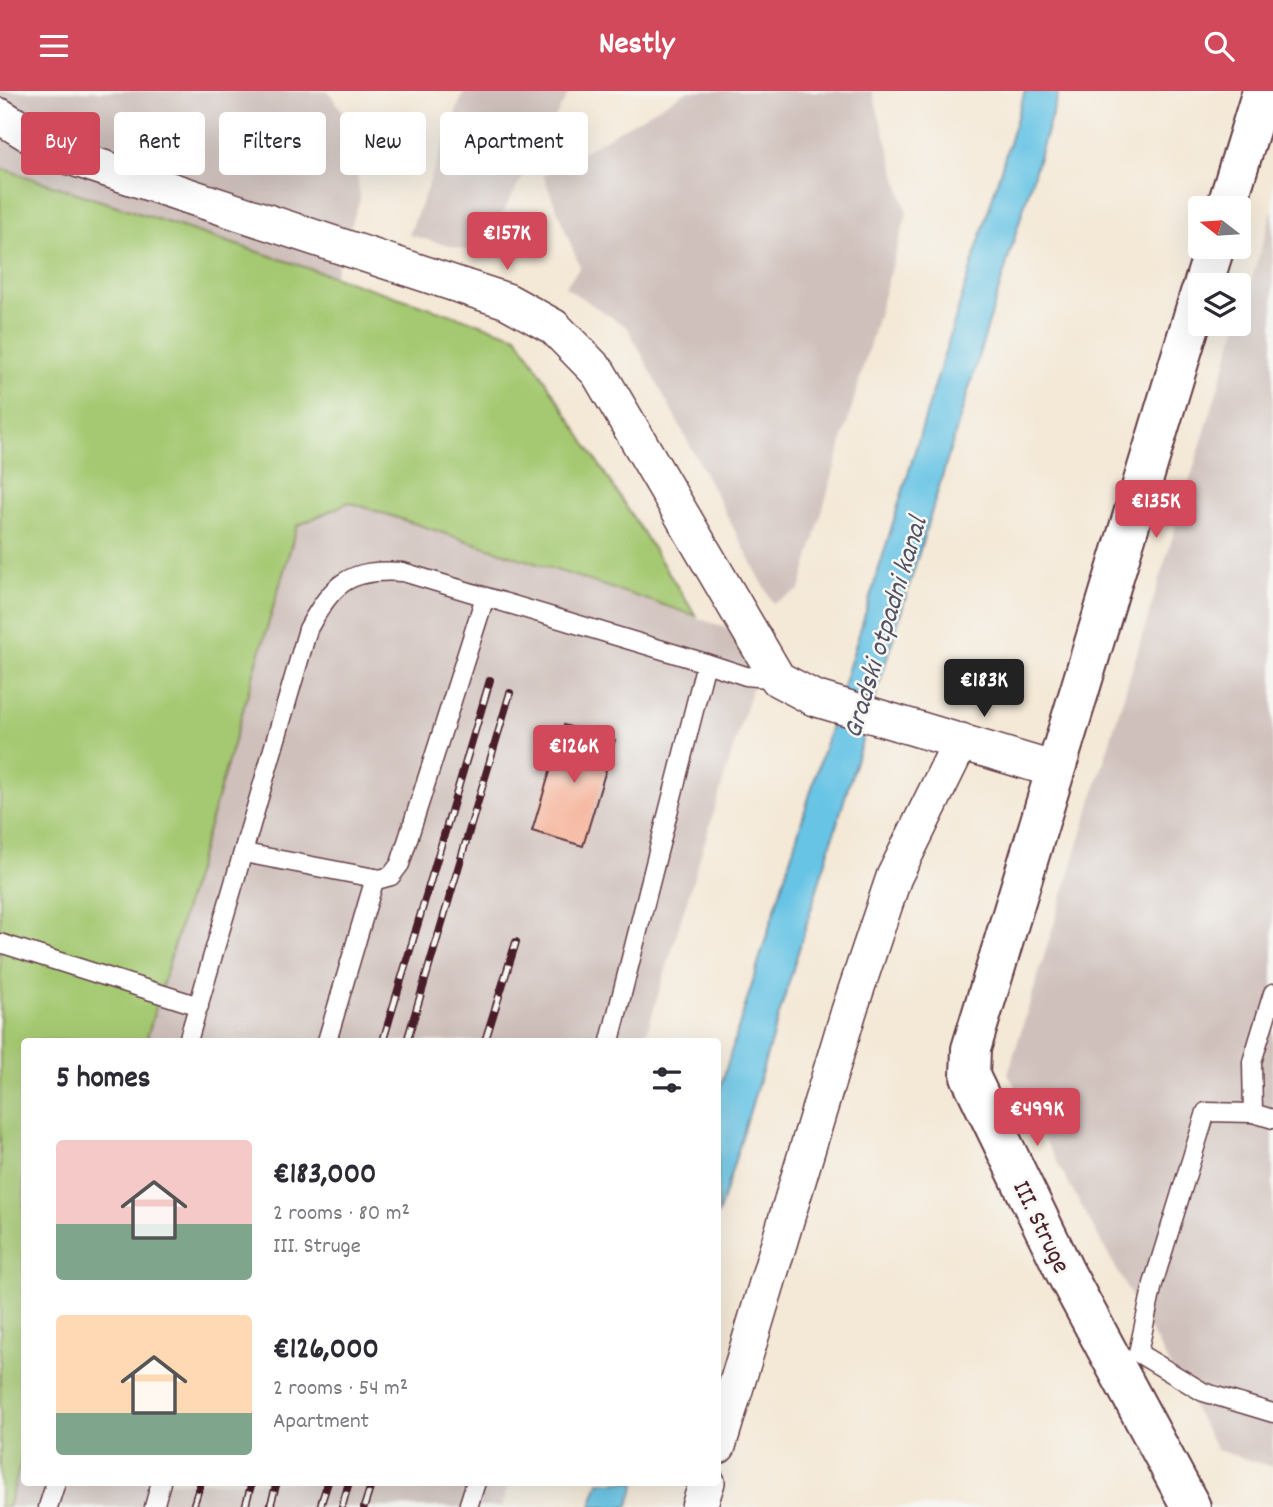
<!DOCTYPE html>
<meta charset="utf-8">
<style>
body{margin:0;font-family:Dekko,sans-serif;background:#f2f2f3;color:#2b2b33;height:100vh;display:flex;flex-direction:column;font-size:26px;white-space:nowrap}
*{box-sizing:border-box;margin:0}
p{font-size:23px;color:#7c7c81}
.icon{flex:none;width:38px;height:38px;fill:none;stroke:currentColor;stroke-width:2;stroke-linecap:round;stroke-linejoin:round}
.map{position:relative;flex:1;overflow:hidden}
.side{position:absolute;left:21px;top:947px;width:700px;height:448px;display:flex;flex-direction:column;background:#fff;border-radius:7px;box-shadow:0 7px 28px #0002}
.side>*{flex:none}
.banner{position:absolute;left:21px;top:21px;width:700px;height:63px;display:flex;gap:14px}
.needle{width:46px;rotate:287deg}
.buttons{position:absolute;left:1188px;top:105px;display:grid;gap:14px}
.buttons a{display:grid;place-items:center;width:63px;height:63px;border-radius:7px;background:#fff;box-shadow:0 7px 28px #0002;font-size:35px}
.price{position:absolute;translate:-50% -60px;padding:0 16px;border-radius:7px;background:#d1495b;color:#fff;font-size:23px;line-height:46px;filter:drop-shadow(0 2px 4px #0008)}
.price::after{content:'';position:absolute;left:50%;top:42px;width:21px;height:16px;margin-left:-10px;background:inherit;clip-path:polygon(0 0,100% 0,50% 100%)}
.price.on{background:#222;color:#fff}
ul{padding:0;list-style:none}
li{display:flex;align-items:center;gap:21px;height:175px;padding:0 35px}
li span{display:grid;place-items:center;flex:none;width:196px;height:140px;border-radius:7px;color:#555}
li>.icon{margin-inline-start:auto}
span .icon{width:84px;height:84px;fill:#fffc;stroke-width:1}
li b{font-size:30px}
h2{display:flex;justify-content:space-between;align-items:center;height:84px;padding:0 35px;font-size:30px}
.chip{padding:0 24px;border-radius:7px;background:#fff;box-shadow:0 7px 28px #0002;font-size:24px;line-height:63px}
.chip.on{background:#d1495b;color:#fff}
header{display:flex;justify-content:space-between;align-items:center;height:91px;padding:0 35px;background:#d1495b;color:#fff;font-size:32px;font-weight:700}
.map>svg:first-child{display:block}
</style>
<header><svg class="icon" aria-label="menu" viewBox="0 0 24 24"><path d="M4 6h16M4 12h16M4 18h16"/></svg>Nestly<svg class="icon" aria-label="search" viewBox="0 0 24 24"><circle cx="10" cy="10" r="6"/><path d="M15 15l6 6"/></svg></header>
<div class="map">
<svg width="1273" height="1416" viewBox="0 0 1273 1416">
<rect width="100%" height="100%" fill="#f6f6f2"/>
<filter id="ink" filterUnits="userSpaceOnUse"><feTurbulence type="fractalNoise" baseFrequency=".0143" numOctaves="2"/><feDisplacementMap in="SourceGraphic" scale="14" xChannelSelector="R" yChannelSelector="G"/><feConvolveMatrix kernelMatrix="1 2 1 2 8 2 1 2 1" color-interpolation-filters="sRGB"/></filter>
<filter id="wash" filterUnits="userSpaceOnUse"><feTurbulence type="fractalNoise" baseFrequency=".00686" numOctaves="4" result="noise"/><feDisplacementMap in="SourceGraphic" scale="28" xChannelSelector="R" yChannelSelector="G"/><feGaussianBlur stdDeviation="1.57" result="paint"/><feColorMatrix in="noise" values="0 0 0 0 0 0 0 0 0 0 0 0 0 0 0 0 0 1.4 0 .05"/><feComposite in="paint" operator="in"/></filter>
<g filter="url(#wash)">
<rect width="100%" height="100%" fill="#f4e8d6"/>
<g fill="#cfc0bb">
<path d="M0,0H328L350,31L360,108L334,185L0,77Z"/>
<path d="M464,0H570L480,163L409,144Z"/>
<path d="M687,0H872L907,122L800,499L773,512L628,237L565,196L580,176L543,84Z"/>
<path d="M1273,118V1376L1217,1359L1008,983Z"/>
<path d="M349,411L766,550L644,950H146L297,435Z"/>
<path d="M24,1361V1391H509L502,1416H8Z"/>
</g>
<path fill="#a5c972" stroke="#78744e" stroke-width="2" d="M0,77L517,245L696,525L349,411L297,435L146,950H24V1361L8,1416H0Z"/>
<g fill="#67c4e5" stroke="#587288" stroke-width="2">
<path d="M1025,0H1059L718,1125V1004Z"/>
<path d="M599,1391H636L628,1416H591Z"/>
</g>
<g id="blocks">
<path fill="#f6a88c" d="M564,634L615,649L583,755L532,740Z"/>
</g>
</g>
<g filter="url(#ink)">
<use href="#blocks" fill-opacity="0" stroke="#643d45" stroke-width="2"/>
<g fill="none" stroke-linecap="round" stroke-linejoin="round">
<defs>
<g id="lane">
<path d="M706,572L746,585L778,588"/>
<path d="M244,762L380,788L391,785L400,773L485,506"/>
<path d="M0,852L199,915"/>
<path d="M1273,902L1252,971L1253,1022L1273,1028"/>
<path d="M188,950L308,538C333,492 349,477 403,481L706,572L610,950"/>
<path d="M327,950L375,787"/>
<path d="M1253,1022L1206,1021L1153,1193L1138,1262L1203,1301L1273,1322"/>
<path d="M48,1416L56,1391"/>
<path d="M154,1416L161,1391"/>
<path d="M468,1416L476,1391"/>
</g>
<g id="street">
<path d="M0,25L61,63L507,210L554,236L598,281L778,588L814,607L1055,679"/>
<path d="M718,1355L849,920L894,786L961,650"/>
<path d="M699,1416L707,1391"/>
</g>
<g id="secondary">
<path d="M1226,117L1262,0"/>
<path d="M1203,194L1215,156"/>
<path d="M1191,1416L1065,1181L970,985L971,958L1200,202"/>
</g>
</defs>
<use href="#lane" stroke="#643d45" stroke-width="21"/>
<use href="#street" stroke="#643d45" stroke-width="38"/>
<use href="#secondary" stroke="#643d45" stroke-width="42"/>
<use href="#lane" stroke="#fff" stroke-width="18"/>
<use href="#street" stroke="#fff" stroke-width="35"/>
<use href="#secondary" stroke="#fff" stroke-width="38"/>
<defs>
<g id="rail">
<path d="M383,950L490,589"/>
<path d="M407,950L510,602"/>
<path d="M485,950L516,851"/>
<path d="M193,1416L201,1391"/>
<path d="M245,1416L252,1391"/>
<path d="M270,1416L277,1391"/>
<path d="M320,1416L328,1391"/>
<path d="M342,1416L349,1391"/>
<path d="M364,1416L372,1391"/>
</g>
</defs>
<use href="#rail" stroke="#4a1f2b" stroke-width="8"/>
<use href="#rail" stroke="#f6f6f2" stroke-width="5" stroke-dasharray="16" stroke-linecap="butt"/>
</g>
</g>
<g text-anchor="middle" stroke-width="5" stroke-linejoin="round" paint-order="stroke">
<g font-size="26" fill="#4a1f2b" stroke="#f6f6f2">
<text transform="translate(1043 1135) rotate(64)" y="9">III. Struge</text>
</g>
<g font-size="28" font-style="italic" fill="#535163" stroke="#f6f6f2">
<text transform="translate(883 536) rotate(-73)" y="10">Gradski otpadni kanal</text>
</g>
</g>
</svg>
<div class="buttons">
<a><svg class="needle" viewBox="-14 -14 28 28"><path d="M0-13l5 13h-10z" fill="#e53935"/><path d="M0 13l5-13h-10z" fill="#7c7c81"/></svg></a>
<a><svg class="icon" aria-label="layers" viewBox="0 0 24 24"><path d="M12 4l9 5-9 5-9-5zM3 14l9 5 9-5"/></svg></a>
</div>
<b class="price" style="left:507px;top:181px">€157K</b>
<b class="price" style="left:1156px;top:449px">€135K</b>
<b class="price on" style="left:984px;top:628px">€183K</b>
<b class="price" style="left:574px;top:694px">€126K</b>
<b class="price" style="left:1037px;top:1057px">€499K</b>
<div class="banner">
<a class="chip on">Buy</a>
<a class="chip">Rent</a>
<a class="chip">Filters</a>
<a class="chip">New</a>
<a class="chip">Apartment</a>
</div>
<section class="side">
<h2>5 homes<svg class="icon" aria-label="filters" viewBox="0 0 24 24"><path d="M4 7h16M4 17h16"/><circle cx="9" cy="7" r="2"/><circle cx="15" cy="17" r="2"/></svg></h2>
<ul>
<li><span style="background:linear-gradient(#f6c9c9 60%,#7fa58c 0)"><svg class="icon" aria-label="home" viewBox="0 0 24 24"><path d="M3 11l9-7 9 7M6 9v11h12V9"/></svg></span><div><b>€183,000</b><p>2 rooms · 80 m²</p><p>III. Struge</p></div></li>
<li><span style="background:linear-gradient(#ffd9b3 70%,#7fa58c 0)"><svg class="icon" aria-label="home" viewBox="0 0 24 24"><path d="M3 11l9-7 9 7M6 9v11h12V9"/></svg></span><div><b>€126,000</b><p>2 rooms · 54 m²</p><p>Apartment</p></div></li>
</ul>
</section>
</div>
